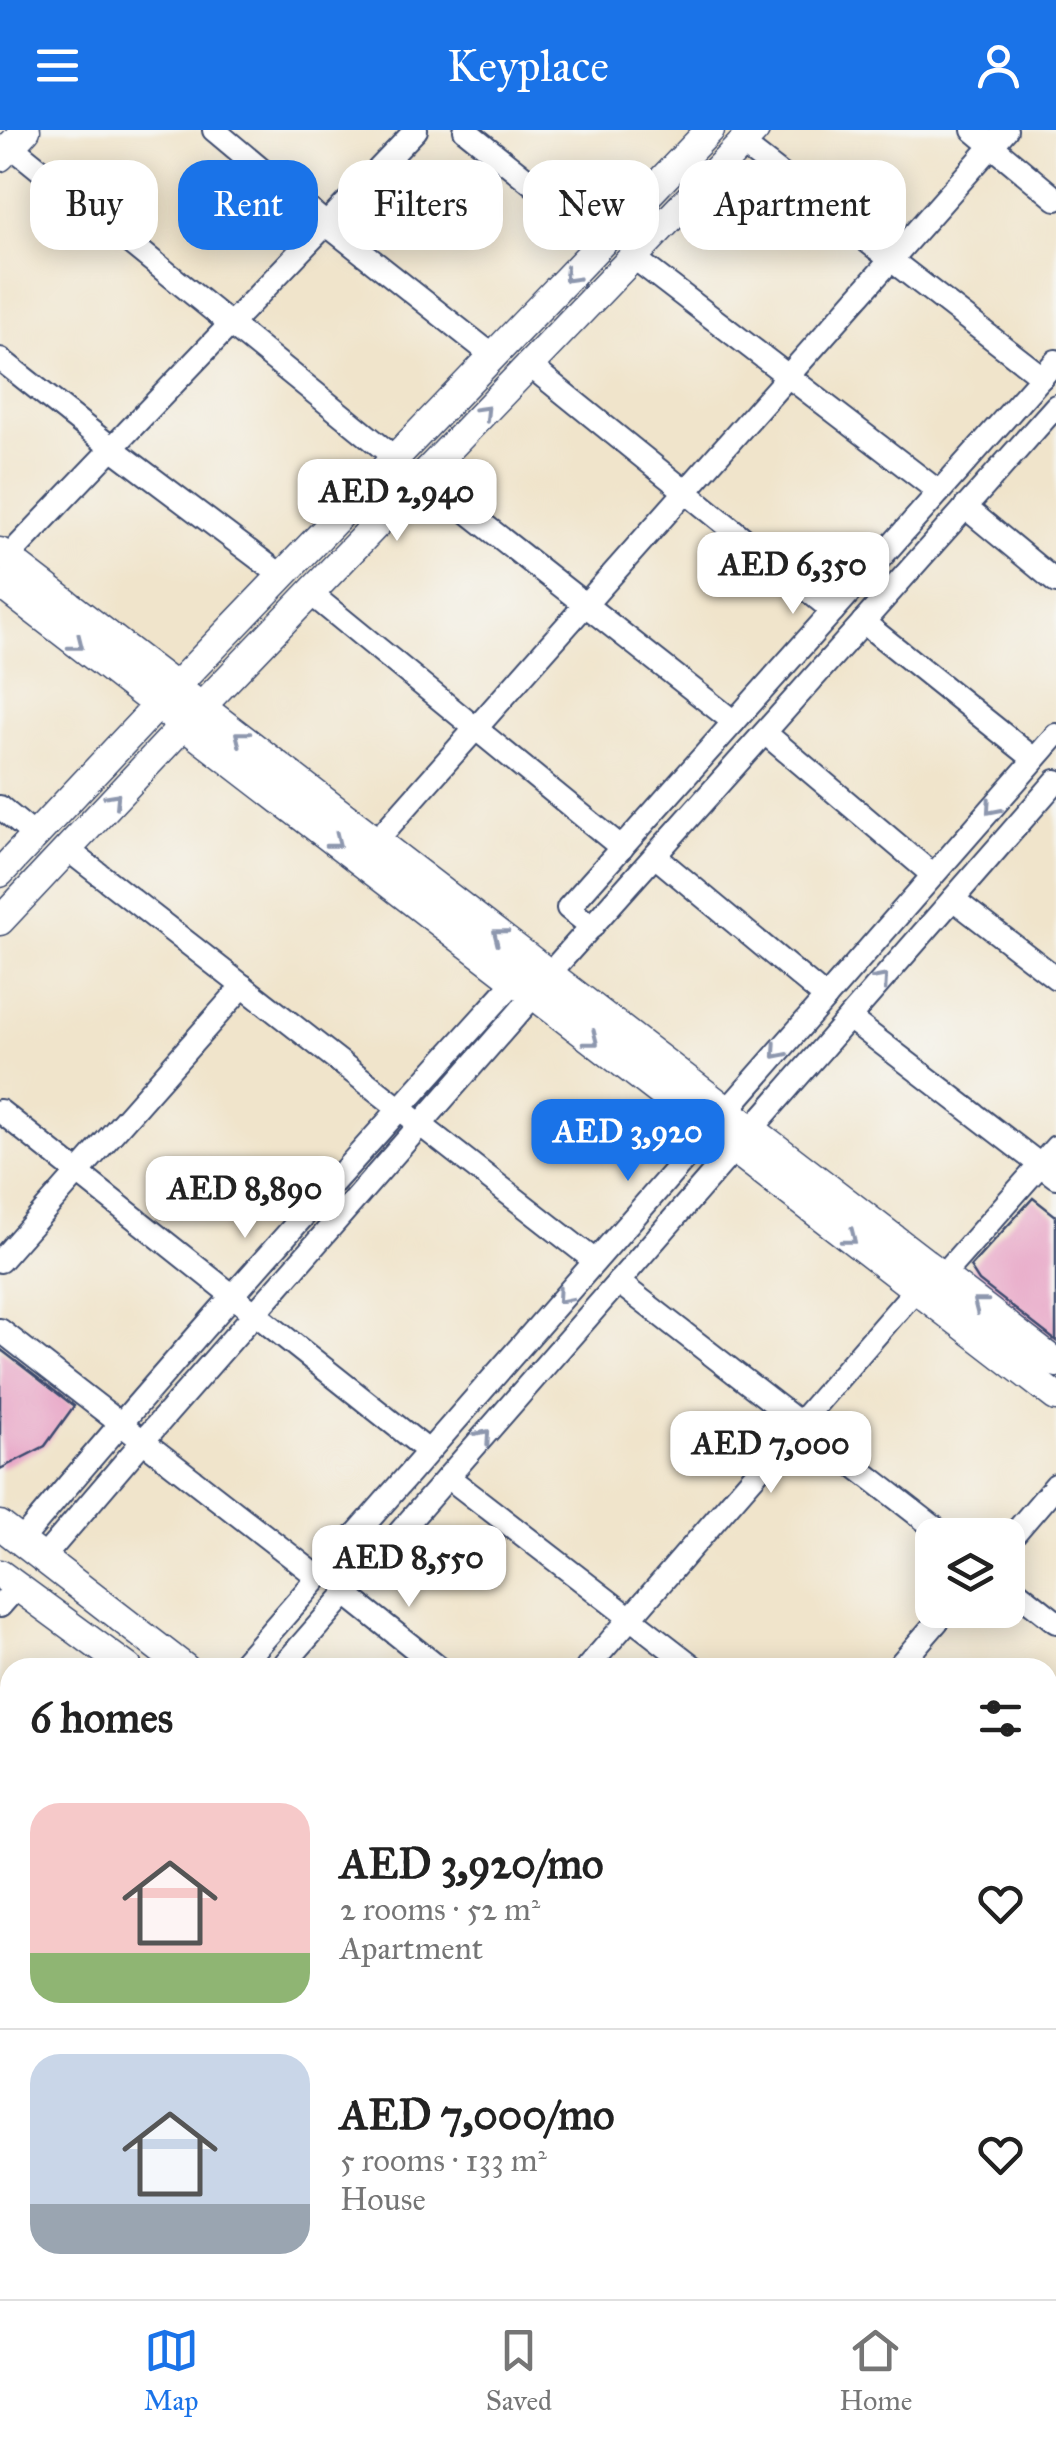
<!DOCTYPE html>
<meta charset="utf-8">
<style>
body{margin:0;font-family:"IM FELL Great Primer",serif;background:#f6f6f6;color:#222;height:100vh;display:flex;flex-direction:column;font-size:38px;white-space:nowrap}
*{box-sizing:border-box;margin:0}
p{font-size:32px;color:#767676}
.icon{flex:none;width:55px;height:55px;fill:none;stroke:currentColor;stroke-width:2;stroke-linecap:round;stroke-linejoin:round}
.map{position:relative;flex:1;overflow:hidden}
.details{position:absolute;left:0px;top:1528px;width:1058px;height:642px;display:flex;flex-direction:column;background:#fff;border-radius:30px 30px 0 0;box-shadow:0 5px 25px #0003}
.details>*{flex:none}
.hud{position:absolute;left:30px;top:30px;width:998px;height:90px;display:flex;gap:20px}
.tools{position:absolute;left:915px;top:1388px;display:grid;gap:20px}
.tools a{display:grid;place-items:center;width:110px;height:110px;border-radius:20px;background:#fff;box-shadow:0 5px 25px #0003;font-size:50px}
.price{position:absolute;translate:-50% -85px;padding:0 22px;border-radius:20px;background:#fff;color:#222;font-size:32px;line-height:65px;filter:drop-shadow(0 2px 5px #0008)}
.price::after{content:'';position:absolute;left:50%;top:60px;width:30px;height:22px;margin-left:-15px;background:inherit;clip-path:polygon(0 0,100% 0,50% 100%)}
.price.current{background:#1a73e8;color:#fff}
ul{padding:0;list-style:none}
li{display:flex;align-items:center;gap:30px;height:250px;padding:0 30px}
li+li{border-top:2px solid #e0e0e0}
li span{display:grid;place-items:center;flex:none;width:280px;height:200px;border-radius:30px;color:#555}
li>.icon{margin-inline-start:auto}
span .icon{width:120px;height:120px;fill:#fffc;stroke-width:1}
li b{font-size:42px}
h2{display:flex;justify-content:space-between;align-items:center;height:120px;padding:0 30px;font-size:42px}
.pill{padding:0 35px;border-radius:30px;background:#fff;box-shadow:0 5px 25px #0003;font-size:35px;line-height:90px}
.pill.current{background:#1a73e8;color:#fff}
header{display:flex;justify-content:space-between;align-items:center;height:130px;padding:0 30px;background:#1a73e8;color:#fff;font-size:45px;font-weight:600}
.tab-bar{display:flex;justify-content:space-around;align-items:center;height:140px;border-top:2px solid #e0e0e0;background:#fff;font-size:28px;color:#767676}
.tab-bar a{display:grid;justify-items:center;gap:5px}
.tab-bar .current{color:#1a73e8}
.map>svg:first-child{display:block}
</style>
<header><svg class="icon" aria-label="menu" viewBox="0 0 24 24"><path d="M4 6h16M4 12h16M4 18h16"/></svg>Keyplace<svg class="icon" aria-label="person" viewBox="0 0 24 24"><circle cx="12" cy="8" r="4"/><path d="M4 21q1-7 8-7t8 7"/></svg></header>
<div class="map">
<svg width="1056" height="2169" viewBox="0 0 1056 2169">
<rect width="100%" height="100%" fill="#f6f6f2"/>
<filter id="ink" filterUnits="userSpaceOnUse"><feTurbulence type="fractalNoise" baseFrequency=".01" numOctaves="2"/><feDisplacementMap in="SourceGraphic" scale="20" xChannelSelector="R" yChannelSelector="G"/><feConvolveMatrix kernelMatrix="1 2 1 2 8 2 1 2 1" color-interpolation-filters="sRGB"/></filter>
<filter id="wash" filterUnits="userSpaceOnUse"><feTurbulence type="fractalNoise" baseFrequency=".0048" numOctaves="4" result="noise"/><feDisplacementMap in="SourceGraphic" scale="40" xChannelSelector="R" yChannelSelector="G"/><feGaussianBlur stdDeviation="2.25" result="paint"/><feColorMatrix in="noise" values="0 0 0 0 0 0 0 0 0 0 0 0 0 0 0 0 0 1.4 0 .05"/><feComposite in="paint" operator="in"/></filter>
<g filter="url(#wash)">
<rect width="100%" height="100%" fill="#f0e4cb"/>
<g id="blocks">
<g fill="#e8a7c7">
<path d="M1033,1068L1056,1086V1211L979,1151L970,1137Z"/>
<path d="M0,1219L74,1276L45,1316L0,1339Z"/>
</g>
</g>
</g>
<g filter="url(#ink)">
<use href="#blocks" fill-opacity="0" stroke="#3b4a6e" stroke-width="2.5"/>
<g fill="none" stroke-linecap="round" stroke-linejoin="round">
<defs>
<g id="minor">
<path d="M214,0L326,94L493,226"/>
<path d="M465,0L604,111"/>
<path d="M973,0L1056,69"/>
<path d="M742,14L1042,247"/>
<path d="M11,16L395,328"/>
<path d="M633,127L939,362"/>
<path d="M0,229L112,318L282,446"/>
<path d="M529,235L833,481"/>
<path d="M422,346L734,592"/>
<path d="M965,377L1056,452"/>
<path d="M7,428L416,0"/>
<path d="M310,463L622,718"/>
<path d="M863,492L1034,629"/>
<path d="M765,603L933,745"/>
<path d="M0,677L35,706"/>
<path d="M376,711L1006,0"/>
<path d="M67,719L595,1131"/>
<path d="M655,726L826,868"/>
<path d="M953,769L1056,848"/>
<path d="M592,797L568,778L1056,231"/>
<path d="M549,844L1056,276"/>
<path d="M849,888L1056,1047"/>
<path d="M0,981L428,1321"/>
<path d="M0,1131L243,856"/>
<path d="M942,1146L1056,1017"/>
<path d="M618,1152L944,1405"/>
<path d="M0,1200L318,1447"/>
<path d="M448,1347L695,1538"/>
<path d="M21,1411C181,1220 348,1036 515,851"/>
<path d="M1008,1411L1056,1355"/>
<path d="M43,1428L143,1311L534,865"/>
<path d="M1008,1454L1056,1492"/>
<path d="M346,1464L439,1538"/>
<path d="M0,1476L16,1458"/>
<path d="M239,1538L1056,605"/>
<path d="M281,1538L1056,651"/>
<path d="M587,1538L916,1159"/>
<path d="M897,1538L947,1480"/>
<path d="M0,1643L10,1650"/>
<path d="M1048,1731L1056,1722"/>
<path d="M1048,1804L1056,1811"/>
<path d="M0,1811L10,1799"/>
<path d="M0,1859L10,1848"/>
<path d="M1048,2017L1056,2023"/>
<path d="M0,2058L10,2066"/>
<path d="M1048,2082L1056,2072"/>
<path d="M0,2093L10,2100"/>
<path d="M87,2160L99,2169"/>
<path d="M132,2160L144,2169"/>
<path d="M375,2160L386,2169"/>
<path d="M636,2160L647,2169"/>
<path d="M343,2169L351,2160"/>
</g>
<g id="major">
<path d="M0,27L26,0"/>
<path d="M0,422L1056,1233"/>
<path d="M0,454L1056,1267"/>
<path d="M0,743L175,557L710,0"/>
<path d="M0,791L201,577L755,0"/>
<path d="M0,1395L185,1538"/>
<path d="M0,1444L128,1538"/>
<path d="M931,2160L943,2169"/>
<path d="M991,2160L1002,2169"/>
</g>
</defs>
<use href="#minor" stroke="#3b4a6e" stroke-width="26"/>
<use href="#major" stroke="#3b4a6e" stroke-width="31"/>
<use href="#minor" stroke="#fff" stroke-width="22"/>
<use href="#major" stroke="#fff" stroke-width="28"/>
</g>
<defs><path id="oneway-chevron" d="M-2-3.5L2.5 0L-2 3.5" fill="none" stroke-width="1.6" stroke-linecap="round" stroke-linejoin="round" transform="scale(2.5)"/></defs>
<g stroke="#8d97ae">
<use href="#oneway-chevron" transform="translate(570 146) rotate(134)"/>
<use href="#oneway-chevron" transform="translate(484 282) rotate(-46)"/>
<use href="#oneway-chevron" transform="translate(77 514) rotate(38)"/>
<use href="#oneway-chevron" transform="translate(241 607) rotate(-142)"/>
<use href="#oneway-chevron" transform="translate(114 669) rotate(-47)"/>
<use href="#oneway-chevron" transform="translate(992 678) rotate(131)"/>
<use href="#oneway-chevron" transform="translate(335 712) rotate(38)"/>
<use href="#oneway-chevron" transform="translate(499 805) rotate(-142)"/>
<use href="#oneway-chevron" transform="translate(882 850) rotate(-49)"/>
<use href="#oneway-chevron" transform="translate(592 910) rotate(38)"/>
<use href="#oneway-chevron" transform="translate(778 922) rotate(131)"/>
<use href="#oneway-chevron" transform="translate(850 1108) rotate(38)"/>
<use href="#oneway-chevron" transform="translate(563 1167) rotate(131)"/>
<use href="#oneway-chevron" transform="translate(979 1174) rotate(-142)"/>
<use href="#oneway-chevron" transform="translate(484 1306) rotate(-49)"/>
</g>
</g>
</svg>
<div class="tools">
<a><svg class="icon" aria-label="layers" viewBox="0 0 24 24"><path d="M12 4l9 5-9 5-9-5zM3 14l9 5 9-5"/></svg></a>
</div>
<b class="price" style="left:397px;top:414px">AED 2,940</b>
<b class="price" style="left:793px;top:487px">AED 6,350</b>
<b class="price current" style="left:628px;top:1054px">AED 3,920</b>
<b class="price" style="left:245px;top:1111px">AED 8,890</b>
<b class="price" style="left:771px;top:1366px">AED 7,000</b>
<b class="price" style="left:409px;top:1480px">AED 8,550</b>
<div class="hud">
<a class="pill">Buy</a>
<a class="pill current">Rent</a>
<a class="pill">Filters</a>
<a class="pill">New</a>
<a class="pill">Apartment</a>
</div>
<section class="details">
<h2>6 homes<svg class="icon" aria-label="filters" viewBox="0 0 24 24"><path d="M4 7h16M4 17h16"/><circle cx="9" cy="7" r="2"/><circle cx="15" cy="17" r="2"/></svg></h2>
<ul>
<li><span style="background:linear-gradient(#f6c9c9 75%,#8fb573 0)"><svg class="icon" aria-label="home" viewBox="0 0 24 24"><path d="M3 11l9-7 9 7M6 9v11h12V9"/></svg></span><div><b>AED 3,920/mo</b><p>2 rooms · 52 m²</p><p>Apartment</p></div><svg class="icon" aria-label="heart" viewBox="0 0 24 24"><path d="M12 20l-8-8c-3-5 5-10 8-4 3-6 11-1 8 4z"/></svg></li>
<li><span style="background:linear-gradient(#c9d6e8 75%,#9aa5b1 0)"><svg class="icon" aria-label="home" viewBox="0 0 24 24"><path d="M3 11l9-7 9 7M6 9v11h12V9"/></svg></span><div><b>AED 7,000/mo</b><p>5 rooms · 133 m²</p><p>House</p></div><svg class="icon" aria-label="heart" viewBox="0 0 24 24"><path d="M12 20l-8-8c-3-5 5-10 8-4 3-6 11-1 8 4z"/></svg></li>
</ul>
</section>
</div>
<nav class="tab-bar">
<a class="current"><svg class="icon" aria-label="map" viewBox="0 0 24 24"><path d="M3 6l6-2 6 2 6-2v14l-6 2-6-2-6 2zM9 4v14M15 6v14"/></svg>Map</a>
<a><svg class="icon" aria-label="saved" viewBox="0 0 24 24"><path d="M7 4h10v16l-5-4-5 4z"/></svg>Saved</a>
<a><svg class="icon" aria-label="home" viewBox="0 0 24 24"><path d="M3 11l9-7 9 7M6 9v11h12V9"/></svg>Home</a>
</nav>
